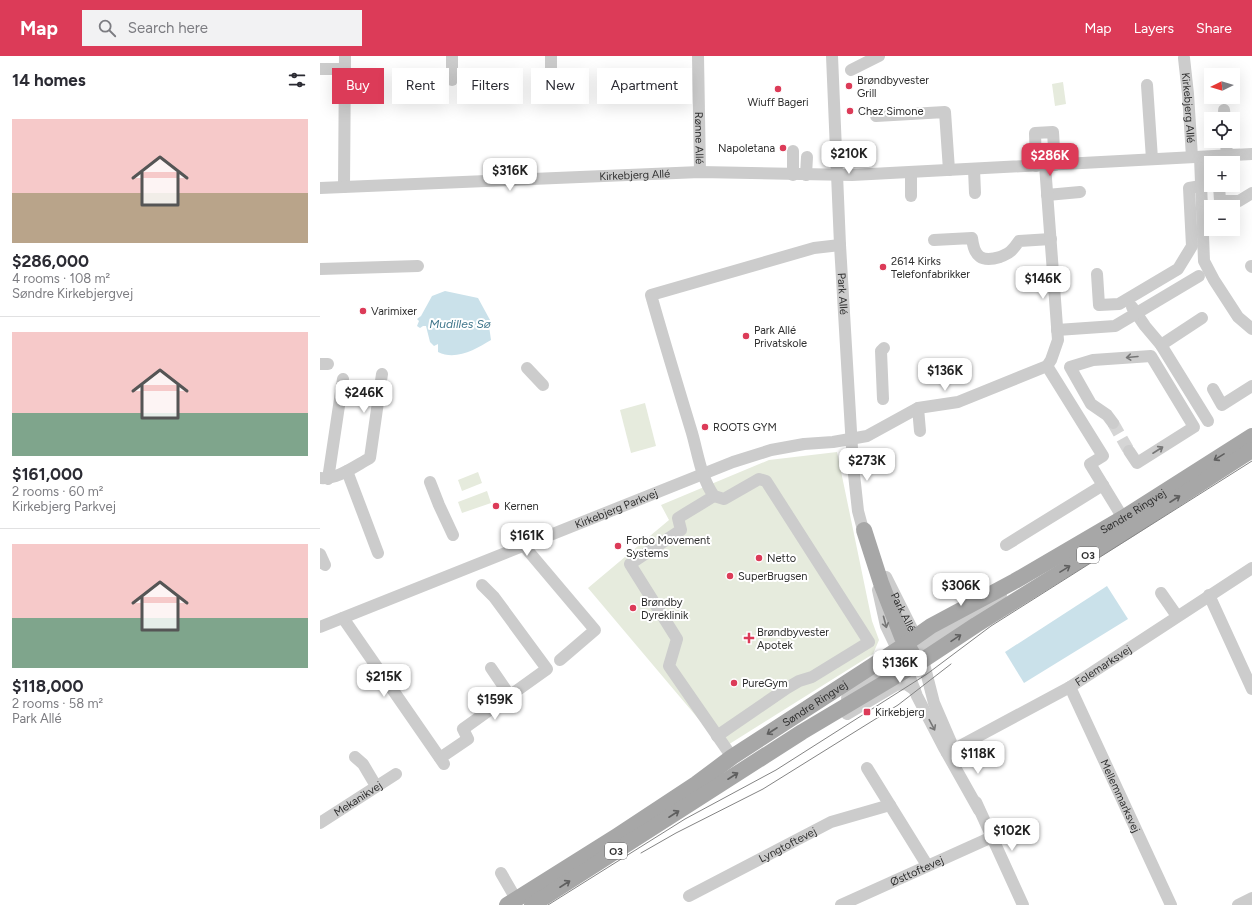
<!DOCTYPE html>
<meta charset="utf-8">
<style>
body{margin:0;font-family:Figtree,sans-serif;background:#f2f2f3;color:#2b2b33;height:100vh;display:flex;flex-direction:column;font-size:15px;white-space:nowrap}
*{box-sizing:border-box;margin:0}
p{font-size:13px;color:#7c7c81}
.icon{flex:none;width:22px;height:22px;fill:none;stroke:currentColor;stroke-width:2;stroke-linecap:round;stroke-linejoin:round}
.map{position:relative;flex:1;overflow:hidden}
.side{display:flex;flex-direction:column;background:#fff;width:320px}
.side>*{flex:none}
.hud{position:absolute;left:12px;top:12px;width:380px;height:36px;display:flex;gap:8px}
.needle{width:26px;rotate:265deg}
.tools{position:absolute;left:884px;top:12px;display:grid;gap:8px}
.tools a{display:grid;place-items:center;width:36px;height:36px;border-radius:0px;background:#fff;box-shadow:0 4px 16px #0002;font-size:20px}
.price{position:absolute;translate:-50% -34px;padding:0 9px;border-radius:8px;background:#fff;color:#222;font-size:13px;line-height:26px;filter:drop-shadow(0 1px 2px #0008)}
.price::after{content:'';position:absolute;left:50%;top:24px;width:12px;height:9px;margin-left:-6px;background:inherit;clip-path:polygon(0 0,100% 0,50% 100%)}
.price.selected{background:#dc3b58;color:#fff}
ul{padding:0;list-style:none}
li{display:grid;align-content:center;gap:8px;height:212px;padding:0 12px}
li+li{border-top:1px solid #e1e1e2}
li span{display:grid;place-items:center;height:124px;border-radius:0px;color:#555}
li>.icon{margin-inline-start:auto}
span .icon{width:72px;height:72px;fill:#fffc;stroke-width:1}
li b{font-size:17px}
h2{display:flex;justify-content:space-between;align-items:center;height:48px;padding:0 12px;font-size:17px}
.pill{padding:0 14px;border-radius:0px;background:#fff;box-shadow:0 4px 16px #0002;font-size:14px;line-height:36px}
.pill.selected{background:#dc3b58;color:#fff}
header{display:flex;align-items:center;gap:24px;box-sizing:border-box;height:56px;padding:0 20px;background:#dc3b58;color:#fff}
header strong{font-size:19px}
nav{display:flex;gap:22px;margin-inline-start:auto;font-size:14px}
.search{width:280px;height:36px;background:#f2f2f3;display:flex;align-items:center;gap:10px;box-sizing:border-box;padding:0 14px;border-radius:0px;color:#7c7c81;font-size:15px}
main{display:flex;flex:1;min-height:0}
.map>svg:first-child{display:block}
</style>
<header>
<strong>Map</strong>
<div class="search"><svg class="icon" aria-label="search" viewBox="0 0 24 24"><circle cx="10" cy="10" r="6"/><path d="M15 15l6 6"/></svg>Search here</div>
<nav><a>Map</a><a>Layers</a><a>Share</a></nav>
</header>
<main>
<section class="side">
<h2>14 homes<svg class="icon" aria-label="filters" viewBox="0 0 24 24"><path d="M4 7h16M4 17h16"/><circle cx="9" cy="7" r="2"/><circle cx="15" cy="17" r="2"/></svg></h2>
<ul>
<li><span style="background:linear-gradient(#f6c9c9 60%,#b9a48a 0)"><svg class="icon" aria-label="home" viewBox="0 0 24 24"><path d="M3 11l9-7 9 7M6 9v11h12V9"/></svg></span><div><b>$286,000</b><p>4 rooms · 108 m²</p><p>Søndre Kirkebjergvej</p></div></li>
<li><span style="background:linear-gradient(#f6c9c9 65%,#7fa58c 0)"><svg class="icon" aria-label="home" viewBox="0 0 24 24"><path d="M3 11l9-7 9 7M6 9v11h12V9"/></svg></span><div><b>$161,000</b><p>2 rooms · 60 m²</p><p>Kirkebjerg Parkvej</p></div></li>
<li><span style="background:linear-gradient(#f6c9c9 60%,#7fa58c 0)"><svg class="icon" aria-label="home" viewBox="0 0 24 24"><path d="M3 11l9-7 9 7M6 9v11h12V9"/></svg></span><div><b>$118,000</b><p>2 rooms · 58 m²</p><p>Park Allé</p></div></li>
</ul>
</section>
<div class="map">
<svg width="932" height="849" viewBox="0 0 932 849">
<rect width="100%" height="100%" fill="#fff"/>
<g fill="#e6ebdd">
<path d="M743,26L746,48L735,50L732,28Z"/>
<path d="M325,347L336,390L311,397L300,354Z"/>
<path d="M517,396L552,565L559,584L553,598L403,692L268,532L349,464L341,449L449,404Z"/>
<path d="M158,416L162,427L142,435L138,424Z"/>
<path d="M167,435L171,447L142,457L138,446Z"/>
</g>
<g fill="#cae1ea">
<path d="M125,235L158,242L170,264L169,270L171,284C156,293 136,305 118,296V288L114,290L110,286L106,270H103L100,272L97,270L99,265L97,263L101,260L112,240Z"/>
<path d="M787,530L808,563L704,627L685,596Z"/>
</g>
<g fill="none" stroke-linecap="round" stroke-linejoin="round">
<path stroke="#d5d5d5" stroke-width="12" stroke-dasharray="12 6" stroke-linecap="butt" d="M793,367L809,395"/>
<g stroke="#ccc" stroke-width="12">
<path id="s1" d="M378,0L380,116"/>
<path id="s2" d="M512,0L520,189L533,409L538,455L545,481"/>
<path id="s3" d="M864,2L868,38L872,101"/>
<path d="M0,13H25"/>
<path d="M531,14L559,0"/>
<path d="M132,24V0"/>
<path d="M827,29L832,103"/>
<path d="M231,35V0"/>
<path d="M904,54L905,63"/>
<path d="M556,60L625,56L629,114"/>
<path d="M906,85L907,100"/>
<path d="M473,95V119"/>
<path d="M880,101L884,205L894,224L918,261L932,273"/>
<path d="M716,110L715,77L733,76L735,109"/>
<path d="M654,113L655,137"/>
<path d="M591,116V140"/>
<path d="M486,119L487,101"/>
<path d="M899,129L900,145H919L932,137"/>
<path d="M24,131L25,0"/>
<path id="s4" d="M0,132L380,116L532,119L932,98"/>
<path d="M727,139L760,136"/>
<path d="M614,184L652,182C654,200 661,207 680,201C684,199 688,198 691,195C694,192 697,188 699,185L731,183"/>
<path d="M931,210L932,211"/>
<path d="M0,213L98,210"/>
<path d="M777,218L779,249L799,248L858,213L872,190L869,132L881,130"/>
<path d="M812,251L825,270L841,289L888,365"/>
<path d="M737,274L795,270L879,220"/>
<path d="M841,289L882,262"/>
<path d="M0,308H8"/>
<path d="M727,310L783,400L770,408L803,462"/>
<path d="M207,312L223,329"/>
<path d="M893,333L902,349L932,330"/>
<path d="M563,343L561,295L564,292"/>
<path d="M598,352L600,375"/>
<path d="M793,367L787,359L771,348L750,311L773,304L831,300L874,371L817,407L809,395"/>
<path d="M27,415L58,497"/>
<path d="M0,422C17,424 35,410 50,402L62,318"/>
<path d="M8,423L23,323"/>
<path d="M110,426L119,449L133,479"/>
<path d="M394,440L358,462L361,474L310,508L357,583L349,610L412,701"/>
<path d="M686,489L783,429"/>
<path d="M204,490L275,574L240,604"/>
<path d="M0,498L5,509"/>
<path id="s5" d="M566,521L592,573L603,604L614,647L636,698"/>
<path d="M558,534L566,570L587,614L597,640L623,690L659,754"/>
<path d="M841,537L857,560"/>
<path d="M889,539L932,633"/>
<path d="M23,562L124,708"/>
<path id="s6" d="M0,571L413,406L451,394L484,388L513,386L547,380L598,352L638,346L727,310L731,304L738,284L725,109"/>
<path d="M596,596L599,591L676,544L681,539"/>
<path d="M171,612L190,640"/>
<path id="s7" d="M750,631L851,849"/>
<path d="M527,642L560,617L583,604L587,598"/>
<path d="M527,658L576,629L586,628L595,634"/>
<path d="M397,680L467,632L479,625L492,621L549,586L446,425L439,423L404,443L394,440C381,422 378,398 372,377C358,331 344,285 331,239L494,192L520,189"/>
<path id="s8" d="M627,697L750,631L932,512"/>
<path d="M35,701L43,708L56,730"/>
<path d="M120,702L148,683L143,673L227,613L174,541L162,529"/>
<path d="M547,712L607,809"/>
<path d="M656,746L703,849"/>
<path id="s9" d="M0,767L76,718"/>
<path d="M181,817L196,843"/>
<path id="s10" d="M369,840L511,766L570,749"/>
<path id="s11" d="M521,849L672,781"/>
<path d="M918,849L932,842"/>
</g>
<g stroke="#a7a7a7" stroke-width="16">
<path d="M544,474L561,527L582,581L592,597"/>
<path id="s12" d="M187,849L297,780L376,728L412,701L577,594L611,570L695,525L803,462L932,380"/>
<path d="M212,849L482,676L603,604L656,569L810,473L932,394"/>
</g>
<g stroke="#848484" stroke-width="1">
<path d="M321,797L356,777L443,733L578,649L631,608"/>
<path d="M228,849L365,763L456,714L607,618L671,570L932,405"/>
</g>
</g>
<defs><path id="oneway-shaft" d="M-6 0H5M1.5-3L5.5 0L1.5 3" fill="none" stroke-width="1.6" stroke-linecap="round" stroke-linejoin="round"/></defs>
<g stroke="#767676">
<use href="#oneway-shaft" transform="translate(812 301) rotate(175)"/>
<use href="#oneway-shaft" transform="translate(838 394) rotate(-33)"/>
<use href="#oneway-shaft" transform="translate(565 566) rotate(75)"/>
<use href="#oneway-shaft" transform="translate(612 669) rotate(62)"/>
</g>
<g stroke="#5f5f5f">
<use href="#oneway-shaft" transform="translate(899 401) rotate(148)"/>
<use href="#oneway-shaft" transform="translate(855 443) rotate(-33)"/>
<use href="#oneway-shaft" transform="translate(745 513) rotate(-32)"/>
<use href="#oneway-shaft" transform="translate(636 582) rotate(-34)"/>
<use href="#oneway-shaft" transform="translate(452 675) rotate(147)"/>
<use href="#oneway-shaft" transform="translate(413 720) rotate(-33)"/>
<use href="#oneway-shaft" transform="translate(354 758) rotate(-33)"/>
<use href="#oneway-shaft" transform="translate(245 828) rotate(-33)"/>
</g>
<g fill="#dc3b58" stroke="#fff" stroke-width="1.5">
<circle cx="529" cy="30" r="4"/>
<circle cx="458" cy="33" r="4"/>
<circle cx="530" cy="55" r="4"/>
<circle cx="463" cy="92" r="4"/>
<circle cx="563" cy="211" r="4"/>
<circle cx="43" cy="255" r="4"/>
<circle cx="426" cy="280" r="4"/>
<circle cx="385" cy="371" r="4"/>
<circle cx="176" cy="450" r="4"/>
<circle cx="298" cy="490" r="4"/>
<circle cx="439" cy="502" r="4"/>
<circle cx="410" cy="520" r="4"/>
<circle cx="313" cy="552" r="4"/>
<path d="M427 576h4v4h4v4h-4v4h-4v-4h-4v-4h4z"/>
<circle cx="414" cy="627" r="4"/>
<rect x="543" y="652" width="8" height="8" rx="2"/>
</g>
<g text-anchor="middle" stroke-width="4" stroke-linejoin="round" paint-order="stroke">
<g fill="#fff" stroke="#6d6d6d" stroke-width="1">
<rect x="757" y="491" width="22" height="16" rx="3"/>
<rect x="285" y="787" width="22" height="16" rx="3"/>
</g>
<g font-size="10" font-weight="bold" fill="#2f2f2f">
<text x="768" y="503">O3</text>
<text x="296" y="799">O3</text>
</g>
<g font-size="11" fill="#2f2f2f" stroke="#fff" text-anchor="start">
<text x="537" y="28">Brøndbyvester<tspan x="537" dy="13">Grill</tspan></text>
<text x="458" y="50" text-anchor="middle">Wiuff Bageri</text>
<text x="538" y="59">Chez Simone</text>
<text x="455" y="96" text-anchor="end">Napoletana</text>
<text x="571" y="209">2614 Kirks<tspan x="571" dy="13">Telefonfabrikker</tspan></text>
<text x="51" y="259">Varimixer</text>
<text x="434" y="278">Park Allé<tspan x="434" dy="13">Privatskole</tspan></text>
<text x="393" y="375">ROOTS GYM</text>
<text x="184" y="454">Kernen</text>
<text x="306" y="488">Forbo Movement<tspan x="306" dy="13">Systems</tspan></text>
<text x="447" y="506">Netto</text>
<text x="418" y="524">SuperBrugsen</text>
<text x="321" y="550">Brøndby<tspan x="321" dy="13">Dyreklinik</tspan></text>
<text x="437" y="580">Brøndbyvester<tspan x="437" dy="13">Apotek</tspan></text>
<text x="422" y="631">PureGym</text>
<text x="555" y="660">Kirkebjerg</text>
</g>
<g font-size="11" fill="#2f2f2f" stroke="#fff">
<text dy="4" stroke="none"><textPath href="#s3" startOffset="50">Kirkebjerg Allé</textPath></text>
<text dy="4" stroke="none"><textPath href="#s1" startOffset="82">Rønne Allé</textPath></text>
<text dy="4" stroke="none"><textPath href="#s4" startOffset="315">Kirkebjerg Allé</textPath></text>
<text dy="4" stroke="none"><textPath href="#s2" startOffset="238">Park Allé</textPath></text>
<text dy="4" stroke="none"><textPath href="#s6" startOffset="319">Kirkebjerg Parkvej</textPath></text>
<text dy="4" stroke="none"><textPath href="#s12" startOffset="740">Søndre Ringvej</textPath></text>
<text dy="4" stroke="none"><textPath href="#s5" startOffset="39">Park Allé</textPath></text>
<text dy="4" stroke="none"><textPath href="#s8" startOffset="179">Folemarksvej</textPath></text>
<text dy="4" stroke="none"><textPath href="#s12" startOffset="368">Søndre Ringvej</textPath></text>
<text dy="4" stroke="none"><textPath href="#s7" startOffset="120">Mellemmarksvej</textPath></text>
<text dy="4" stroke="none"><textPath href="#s9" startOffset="45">Mekanikvej</textPath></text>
<text dy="4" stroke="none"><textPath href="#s10" startOffset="111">Lyngtoftevej</textPath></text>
<text dy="4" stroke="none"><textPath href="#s11" startOffset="83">Østtoftevej</textPath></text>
</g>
<g font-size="12" font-style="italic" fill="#41778c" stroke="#fff">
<text x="140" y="272">Mudilles Sø</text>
</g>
</g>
</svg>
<div class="tools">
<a><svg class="needle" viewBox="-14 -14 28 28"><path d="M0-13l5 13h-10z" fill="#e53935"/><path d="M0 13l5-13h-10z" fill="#7c7c81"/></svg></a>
<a><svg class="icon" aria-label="locate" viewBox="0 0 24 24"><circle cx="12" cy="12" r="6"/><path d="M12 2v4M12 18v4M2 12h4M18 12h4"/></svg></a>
<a>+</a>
<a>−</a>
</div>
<b class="price" style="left:529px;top:119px">$210K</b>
<b class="price selected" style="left:730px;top:121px">$286K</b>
<b class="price" style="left:190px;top:136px">$316K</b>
<b class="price" style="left:723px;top:244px">$146K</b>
<b class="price" style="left:625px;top:336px">$136K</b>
<b class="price" style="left:44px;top:358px">$246K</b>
<b class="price" style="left:547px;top:426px">$273K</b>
<b class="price" style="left:207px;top:501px">$161K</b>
<b class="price" style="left:641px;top:551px">$306K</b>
<b class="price" style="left:580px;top:628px">$136K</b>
<b class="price" style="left:64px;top:642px">$215K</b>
<b class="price" style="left:175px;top:665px">$159K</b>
<b class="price" style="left:658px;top:719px">$118K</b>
<b class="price" style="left:692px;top:796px">$102K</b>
<div class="hud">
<a class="pill selected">Buy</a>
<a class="pill">Rent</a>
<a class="pill">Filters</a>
<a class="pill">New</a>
<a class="pill">Apartment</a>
</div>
</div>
</main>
